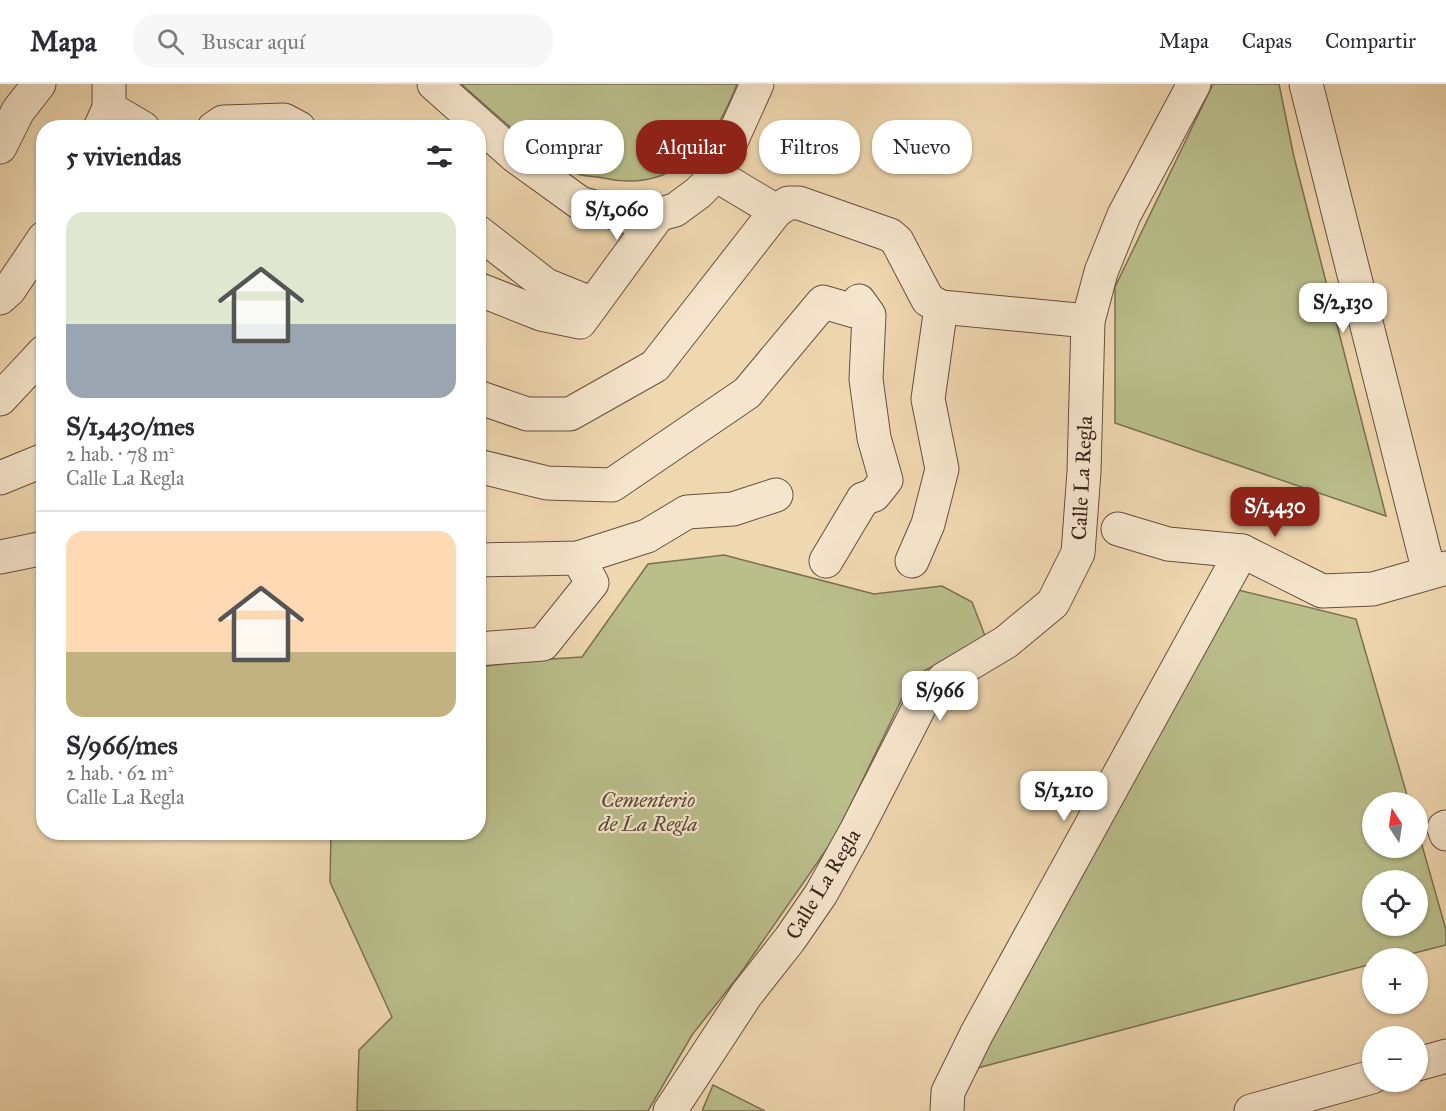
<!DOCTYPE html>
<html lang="es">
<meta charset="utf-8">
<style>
body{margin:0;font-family:"IM FELL Great Primer",serif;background:#f7f7f7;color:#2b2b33;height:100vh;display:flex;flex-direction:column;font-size:22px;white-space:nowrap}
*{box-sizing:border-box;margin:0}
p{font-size:20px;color:#7c7c81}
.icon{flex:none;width:33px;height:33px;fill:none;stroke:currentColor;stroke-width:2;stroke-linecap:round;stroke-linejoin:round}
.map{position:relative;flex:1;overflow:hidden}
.drawer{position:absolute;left:36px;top:36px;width:450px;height:720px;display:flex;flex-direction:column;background:#fff;border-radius:24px;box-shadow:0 2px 4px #0004}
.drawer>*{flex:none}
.top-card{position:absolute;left:504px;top:36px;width:570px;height:54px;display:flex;gap:12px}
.needle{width:39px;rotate:348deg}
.buttons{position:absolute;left:1362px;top:708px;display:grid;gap:12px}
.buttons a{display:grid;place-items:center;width:66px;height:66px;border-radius:50%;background:#fff;box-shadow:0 2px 4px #0004;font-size:30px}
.price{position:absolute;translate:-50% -51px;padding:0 14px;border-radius:12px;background:#fff;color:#222;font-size:20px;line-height:39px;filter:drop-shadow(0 2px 3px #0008)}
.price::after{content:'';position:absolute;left:50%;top:36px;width:18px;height:14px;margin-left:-9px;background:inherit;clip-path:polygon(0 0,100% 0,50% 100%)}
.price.on{background:#8f2418;color:#fff}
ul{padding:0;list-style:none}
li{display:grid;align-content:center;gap:12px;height:318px;padding:0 30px}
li+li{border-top:2px solid #e1e1e2}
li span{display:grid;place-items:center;height:186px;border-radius:18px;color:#555}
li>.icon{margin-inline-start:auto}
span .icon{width:108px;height:108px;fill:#fffc;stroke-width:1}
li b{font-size:26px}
h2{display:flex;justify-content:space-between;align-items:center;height:72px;padding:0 30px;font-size:26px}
.pill{padding:0 21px;border-radius:24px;background:#fff;box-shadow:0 2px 4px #0004;font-size:21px;line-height:54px}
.pill.on{background:#8f2418;color:#fff}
header{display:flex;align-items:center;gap:36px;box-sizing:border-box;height:84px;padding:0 30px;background:#fff;border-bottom:2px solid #e1e1e2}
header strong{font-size:28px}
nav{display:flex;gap:33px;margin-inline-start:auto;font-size:21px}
.search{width:420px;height:54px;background:#f7f7f7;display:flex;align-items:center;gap:15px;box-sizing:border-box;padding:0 21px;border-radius:24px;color:#7c7c81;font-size:22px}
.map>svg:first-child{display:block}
</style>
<header>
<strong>Mapa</strong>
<div class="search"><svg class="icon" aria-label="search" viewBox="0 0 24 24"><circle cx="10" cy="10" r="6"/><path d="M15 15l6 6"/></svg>Buscar aquí</div>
<nav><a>Mapa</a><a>Capas</a><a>Compartir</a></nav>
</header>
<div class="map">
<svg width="1446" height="1027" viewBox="0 0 1446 1027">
<rect width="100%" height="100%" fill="#efd7b0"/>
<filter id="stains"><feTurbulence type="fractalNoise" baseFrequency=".00333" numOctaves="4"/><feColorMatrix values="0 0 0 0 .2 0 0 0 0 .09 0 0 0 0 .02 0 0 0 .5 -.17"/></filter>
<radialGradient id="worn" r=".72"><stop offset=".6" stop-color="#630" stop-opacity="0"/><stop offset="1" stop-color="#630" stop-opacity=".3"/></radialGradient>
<g fill="#b9be8b" stroke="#7a7052" stroke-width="1.5" fill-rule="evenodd">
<path d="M461,0H737C714,61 675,110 603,94C594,92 584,93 576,89C536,70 495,29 461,0Z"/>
<path d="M1213,0H1279L1294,73L1386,432L1115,339V203Z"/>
<path d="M724,471L874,510L942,502L972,518L985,552L912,594L835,753L740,890L692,951L648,1027H357L359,966L392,933L330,798L331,749L478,748L479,583L535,576L582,573L648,480Z"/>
<path d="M1234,505L1356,535L1409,718H1372V764H1418V747L1446,846V861L1395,874H1372V880L970,986ZM1372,796H1418V842H1372Z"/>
<path d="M713,1001L765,1027H702Z"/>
</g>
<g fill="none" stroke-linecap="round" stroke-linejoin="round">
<defs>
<g id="minor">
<path d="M434,0L515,72L580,119L638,136L675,126L698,109L716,91L757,0"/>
<path d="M1306,0L1429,488"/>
<path d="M109,24L143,44"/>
<path d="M100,44L109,24V0"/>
<path d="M214,44L223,38L284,36L299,44"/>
<path d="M0,63L18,27L39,0"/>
<path d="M716,91L776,127L788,119H799L890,151L897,157L928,216L941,223L1088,237"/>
<path d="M478,148L546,201L593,220"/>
<path d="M478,205L541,230L580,238L659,130"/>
<path d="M0,214L9,206L44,154"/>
<path d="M478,313L527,330H570L655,282L776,127"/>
<path d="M0,315L44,268"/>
<path d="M478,382L547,399L612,401L747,309L823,218L854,227L859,217L869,231L866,295L874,354L886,396L874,411L863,415L826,477"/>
<path d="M0,394L44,376"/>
<path d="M1118,445L1168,460L1242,467L1322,507L1373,505L1446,484"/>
<path d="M0,473L44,464"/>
<path d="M478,476L578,474L647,452L687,428L733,425L776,411"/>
<path d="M912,477L928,440L942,385L928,315L941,223"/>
<path d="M478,565L543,560L592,499L578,474"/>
<path d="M1446,743L1444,744L1446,750"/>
<path d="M1418,980L1446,972"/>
<path d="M670,1027L746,911L790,855L821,810L856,747L921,620L944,595L1006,558L1053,519L1078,469L1084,388L1088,237L1101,188L1124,131L1194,0"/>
<path d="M947,1027L948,1008L977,949L1242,467"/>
<path d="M1251,1027L1372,993"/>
</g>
</defs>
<use href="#minor" stroke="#674f3e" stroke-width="35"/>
<use href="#minor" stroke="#f5e5cc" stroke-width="33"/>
</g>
<g text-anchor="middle" stroke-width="4.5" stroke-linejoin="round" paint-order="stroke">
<g font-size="21" fill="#3a2218" stroke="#f5e5cc">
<text transform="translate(1082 394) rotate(-87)" y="7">Calle La Regla</text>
<text transform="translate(823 800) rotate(-59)" y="7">Calle La Regla</text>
</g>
<g font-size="21" font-style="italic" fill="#5a4935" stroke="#f5e5cc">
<text x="648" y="723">Cementerio<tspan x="648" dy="24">de La Regla</tspan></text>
</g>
</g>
<rect width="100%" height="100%" filter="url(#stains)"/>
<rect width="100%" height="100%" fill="url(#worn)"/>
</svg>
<div class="buttons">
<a><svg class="needle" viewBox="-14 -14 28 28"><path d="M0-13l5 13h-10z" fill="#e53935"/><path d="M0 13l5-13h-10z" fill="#7c7c81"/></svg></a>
<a><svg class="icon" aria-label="locate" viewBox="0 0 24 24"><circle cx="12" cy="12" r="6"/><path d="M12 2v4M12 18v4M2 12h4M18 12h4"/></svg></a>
<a>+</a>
<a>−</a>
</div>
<b class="price" style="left:617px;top:157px">S/1,060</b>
<b class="price" style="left:1343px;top:250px">S/2,130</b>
<b class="price on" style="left:1275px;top:454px">S/1,430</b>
<b class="price" style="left:940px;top:638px">S/966</b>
<b class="price" style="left:1064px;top:738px">S/1,210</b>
<div class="top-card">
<a class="pill">Comprar</a>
<a class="pill on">Alquilar</a>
<a class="pill">Filtros</a>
<a class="pill">Nuevo</a>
</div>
<section class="drawer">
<h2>5 viviendas<svg class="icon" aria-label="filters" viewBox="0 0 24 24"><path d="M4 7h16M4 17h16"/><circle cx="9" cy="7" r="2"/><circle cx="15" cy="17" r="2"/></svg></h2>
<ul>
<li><span style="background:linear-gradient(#dfe7d0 60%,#9aa5b1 0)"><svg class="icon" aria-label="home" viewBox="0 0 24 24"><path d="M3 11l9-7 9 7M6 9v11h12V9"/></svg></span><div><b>S/1,430/mes</b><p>2 hab. · 78 m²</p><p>Calle La Regla</p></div></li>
<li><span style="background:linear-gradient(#ffd9b3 65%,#c2b280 0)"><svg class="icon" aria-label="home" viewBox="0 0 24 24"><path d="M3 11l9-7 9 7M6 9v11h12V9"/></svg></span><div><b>S/966/mes</b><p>2 hab. · 62 m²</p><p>Calle La Regla</p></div></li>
</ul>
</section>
</div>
